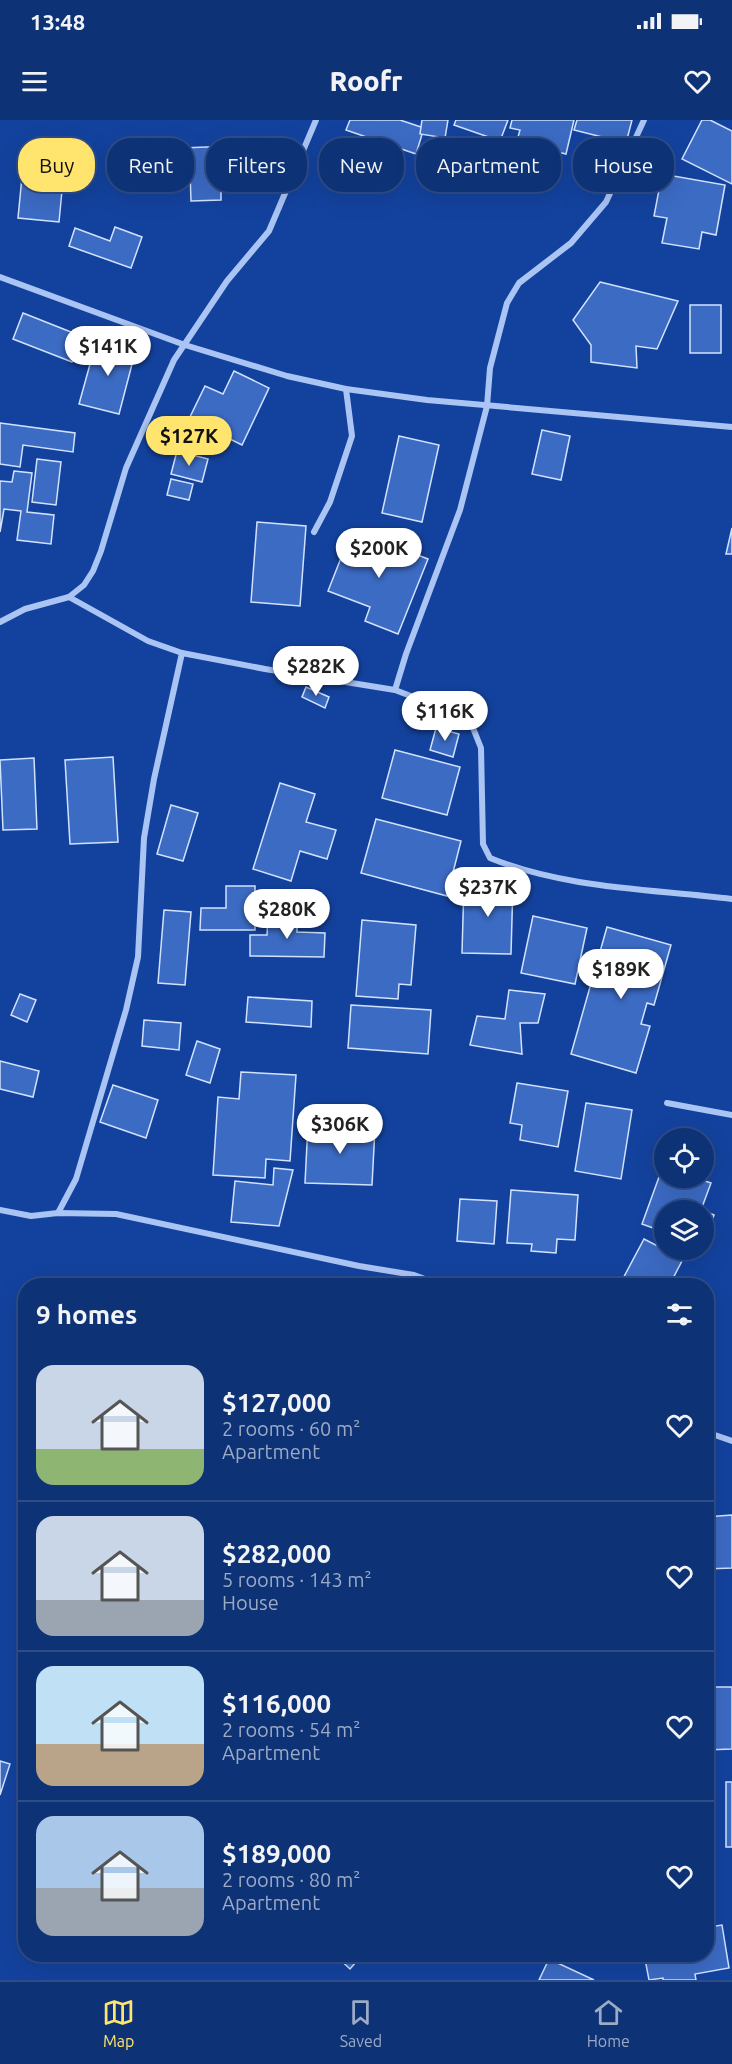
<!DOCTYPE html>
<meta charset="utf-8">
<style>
body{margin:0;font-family:Ubuntu,sans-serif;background:#1c3e7e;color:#f1f3f6;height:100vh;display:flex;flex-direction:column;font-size:22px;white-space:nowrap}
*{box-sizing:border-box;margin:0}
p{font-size:20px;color:#9baac5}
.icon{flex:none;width:33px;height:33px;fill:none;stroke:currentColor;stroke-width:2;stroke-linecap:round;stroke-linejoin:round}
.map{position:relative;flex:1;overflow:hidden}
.drawer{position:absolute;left:18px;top:1158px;width:696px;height:684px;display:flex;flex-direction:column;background:#0e3276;border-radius:24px;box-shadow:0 6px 24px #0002,0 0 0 2px #2e4d88}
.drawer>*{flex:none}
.banner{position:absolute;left:18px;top:18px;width:696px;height:54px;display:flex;gap:12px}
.controls{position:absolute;left:654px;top:1008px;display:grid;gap:12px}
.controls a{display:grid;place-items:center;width:60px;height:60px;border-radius:50%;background:#0e3276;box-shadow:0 6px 24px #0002,0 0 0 2px #2e4d88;font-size:30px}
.price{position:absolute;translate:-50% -51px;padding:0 14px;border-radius:21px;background:#fff;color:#222;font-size:20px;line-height:39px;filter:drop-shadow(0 2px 3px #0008)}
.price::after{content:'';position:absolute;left:50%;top:36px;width:18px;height:14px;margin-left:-9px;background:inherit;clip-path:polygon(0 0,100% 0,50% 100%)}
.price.on{background:#ffe46d;color:#111}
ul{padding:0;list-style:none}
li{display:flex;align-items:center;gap:18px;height:150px;padding:0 18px}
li+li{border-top:2px solid #2e4d88}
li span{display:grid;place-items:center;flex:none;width:168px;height:120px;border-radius:18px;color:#555}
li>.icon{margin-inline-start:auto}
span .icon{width:72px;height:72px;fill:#fffc;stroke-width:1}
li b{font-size:26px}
h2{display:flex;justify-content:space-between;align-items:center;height:72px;padding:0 18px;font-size:26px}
.pill{padding:0 21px;border-radius:24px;background:#0e3276;box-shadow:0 6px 24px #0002,0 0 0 2px #2e4d88;font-size:21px;line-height:54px}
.pill.on{background:#ffe46d;color:#111}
.status{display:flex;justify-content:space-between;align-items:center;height:42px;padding:0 30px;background:#0e3276;direction:ltr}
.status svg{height:16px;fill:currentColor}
header{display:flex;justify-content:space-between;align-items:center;height:78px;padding:0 18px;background:#0e3276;font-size:27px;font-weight:800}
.tabs{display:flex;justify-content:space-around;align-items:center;height:84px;border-top:2px solid #2e4d88;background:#0e3276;font-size:16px;color:#9baac5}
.tabs a{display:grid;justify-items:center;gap:3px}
.tabs .on{color:#ffe46d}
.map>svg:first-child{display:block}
</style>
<div class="status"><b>13:48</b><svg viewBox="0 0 49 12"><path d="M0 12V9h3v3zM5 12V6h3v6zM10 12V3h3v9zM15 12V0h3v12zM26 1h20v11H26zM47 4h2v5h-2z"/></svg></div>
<header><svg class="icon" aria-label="menu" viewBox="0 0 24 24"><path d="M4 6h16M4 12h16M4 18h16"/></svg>Roofr<svg class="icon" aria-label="heart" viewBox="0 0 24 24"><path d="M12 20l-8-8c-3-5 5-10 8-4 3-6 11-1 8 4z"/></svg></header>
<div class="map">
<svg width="732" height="1860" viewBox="0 0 732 1860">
<rect width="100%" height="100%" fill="#13429e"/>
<g fill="#3c6bc4" stroke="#d2e2fd" stroke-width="1.5">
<path d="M350,0H400L424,8L416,34L346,10Z"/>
<path d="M422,0H448L445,18L420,14Z"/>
<path d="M456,0H508L500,21L454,5Z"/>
<path d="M512,0H574L566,34L533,26L534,21L518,17L520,10L510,8Z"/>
<path d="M577,0H632L626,23L574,10Z"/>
<path d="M702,0H710L732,11V64L682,39Z"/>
<path d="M233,26L234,68H221V80L191,81L190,51H181V28Z"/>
<path d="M23,46L64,50L59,102L18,98Z"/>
<path d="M662,54L725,65L716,115L702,112L699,129L662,123L667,98L654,96Z"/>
<path d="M115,107L142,117L131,148L69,126L75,108L110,121Z"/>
<path d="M600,162L678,181L657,229L636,226L637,248L591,242V225L573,200Z"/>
<rect x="690" y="185" width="31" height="48"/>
<path d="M23,193L81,216L72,242L13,219Z"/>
<path d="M97,219L136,229L119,294L79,284Z"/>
<path d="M234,251L269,268L242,325L189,299L205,266L223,274Z"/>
<path d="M0,303L75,313L73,332L23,325L20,347L0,344Z"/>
<path d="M542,310L570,316L561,360L532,354Z"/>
<path d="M399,316L439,325L422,402L382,393Z"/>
<path d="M177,331L208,339L202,362L171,354Z"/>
<path d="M37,339L61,342L56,385L32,382Z"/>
<path d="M14,351L32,353L27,392L54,395L51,424L17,420L21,391L4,389L0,412V361L12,362Z"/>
<path d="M171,359L193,364L189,380L167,375Z"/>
<path d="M257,402L306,406L300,486L251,482Z"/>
<path d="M732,408V434H726Z"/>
<path d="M352,410L428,439L398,514L365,501L370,487L328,471Z"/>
<path d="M306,567L329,577L325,588L302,577Z"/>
<path d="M436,608L459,614L453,637L430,630Z"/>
<path d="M395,630L460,647L447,695L382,678Z"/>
<path d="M113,637L118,722L70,724L65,640Z"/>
<path d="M34,638L37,709L3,710L0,640Z"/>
<path d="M280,663L315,674L306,702L336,710L327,739L300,731L291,761L253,749Z"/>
<path d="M171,685L198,693L183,741L157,734Z"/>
<path d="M376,699L461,721L447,776L361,753Z"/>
<path d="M464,762L513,763L511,834L462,833Z"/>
<path d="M226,766H255V810H200L201,788H226Z"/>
<path d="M164,790L191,792L185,865L158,863Z"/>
<path d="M268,794L297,795V812L325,813L324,837L250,836V815H267Z"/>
<path d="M533,796L587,808L575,864L521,853Z"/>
<path d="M362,800L416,805L411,865L399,864L398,879L356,876Z"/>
<path d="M607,807L671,825L654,885L647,883L641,904L650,906L636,953L571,934Z"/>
<path d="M509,870L545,874L538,903H520L522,934L470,925L477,896L505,899Z"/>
<path d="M20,874L36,880L27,902L11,895Z"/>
<path d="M248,877L312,881L311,907L246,902Z"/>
<path d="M351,885L431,890L428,934L348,928Z"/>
<path d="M144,900L181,903L179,930L142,926Z"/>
<path d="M197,921L220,929L210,963L186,955Z"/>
<path d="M0,941L39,951L33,977L0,969Z"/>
<path d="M241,952L296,955L290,1041L266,1039L265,1058L213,1055L218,977L239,979Z"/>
<path d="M517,963L568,971L558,1027L520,1020L522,1005L510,1003Z"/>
<path d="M113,965L158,980L146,1018L100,1002Z"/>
<path d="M586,983L632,990L621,1059L575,1051Z"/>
<path d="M308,1004L375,1008L372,1065L305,1063Z"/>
<path d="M663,1046H664V1058H696L711,1063L701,1090H703H664V1112L642,1104Z"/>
<path d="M274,1048L293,1050L279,1106L231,1102L235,1061L273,1065Z"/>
<path d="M511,1070L578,1075L575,1120L557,1119L556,1133L531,1131L532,1124L507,1123Z"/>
<path d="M460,1079L497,1081L494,1124L457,1121Z"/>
<path d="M704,1091L714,1095L704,1125Z"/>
<path d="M644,1119L683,1139L669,1166H619Z"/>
<path d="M732,1395V1448L706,1449V1397Z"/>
<path d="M710,1567H732V1629L706,1630V1609H711Z"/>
<path d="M0,1641L10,1644L0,1675Z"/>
<rect x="726" y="1662" width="6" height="65"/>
<path d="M706,1791L709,1807L722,1805L729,1848L695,1854L696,1860H663V1858L649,1860L644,1834H706Z"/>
<path d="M334,1834H363L350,1849Z"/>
<path d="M549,1839L594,1860H539Z"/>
</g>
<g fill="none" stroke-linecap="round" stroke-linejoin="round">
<g stroke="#aac4f4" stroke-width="6">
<path d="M0,157L185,225L287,256L346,269L427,280L732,307"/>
<path d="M314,412L330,382L352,316L346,269"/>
<path d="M69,477L148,521L182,533L265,549L395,570L458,594L473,608L481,628L483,724L490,738C566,769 652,769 732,779"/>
<path d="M0,502L25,489L69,477L84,465L93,451L101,431L126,348L174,240L227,161L269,111L316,0"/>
<path d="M395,570L406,534L460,390L487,286L490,248L507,183L519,163L571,123L606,82L644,0"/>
<path d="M667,983L732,995"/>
<path d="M0,1090L31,1096L58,1093L116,1094L359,1146L414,1155L444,1166"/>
<path d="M58,1093L76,1059L126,890L138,837L144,718L154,659L182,533"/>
<path d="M706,1312L732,1321"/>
</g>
</g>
</svg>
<div class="controls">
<a><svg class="icon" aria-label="locate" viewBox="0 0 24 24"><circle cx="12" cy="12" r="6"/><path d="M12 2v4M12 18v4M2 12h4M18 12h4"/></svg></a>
<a><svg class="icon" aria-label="layers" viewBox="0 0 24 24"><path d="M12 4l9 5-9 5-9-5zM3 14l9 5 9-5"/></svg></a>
</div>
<b class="price" style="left:108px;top:257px">$141K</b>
<b class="price on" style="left:189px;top:347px">$127K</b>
<b class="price" style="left:379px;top:459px">$200K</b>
<b class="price" style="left:316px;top:577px">$282K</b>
<b class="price" style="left:445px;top:622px">$116K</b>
<b class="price" style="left:488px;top:798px">$237K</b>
<b class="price" style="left:287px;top:820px">$280K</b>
<b class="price" style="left:621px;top:880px">$189K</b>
<b class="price" style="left:340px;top:1035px">$306K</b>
<div class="banner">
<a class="pill on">Buy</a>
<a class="pill">Rent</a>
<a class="pill">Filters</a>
<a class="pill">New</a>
<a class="pill">Apartment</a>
<a class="pill">House</a>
</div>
<section class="drawer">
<h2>9 homes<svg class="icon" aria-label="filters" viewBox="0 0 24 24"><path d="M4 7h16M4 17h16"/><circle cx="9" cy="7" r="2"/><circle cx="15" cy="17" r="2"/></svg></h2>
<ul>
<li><span style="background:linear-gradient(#c9d6e8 70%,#8fb573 0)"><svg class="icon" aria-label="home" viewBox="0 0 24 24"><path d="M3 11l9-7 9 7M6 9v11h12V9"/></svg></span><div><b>$127,000</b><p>2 rooms · 60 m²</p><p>Apartment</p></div><svg class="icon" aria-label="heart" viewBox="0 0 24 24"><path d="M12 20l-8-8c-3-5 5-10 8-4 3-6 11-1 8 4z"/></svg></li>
<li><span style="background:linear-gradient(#c9d6e8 70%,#9aa5b1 0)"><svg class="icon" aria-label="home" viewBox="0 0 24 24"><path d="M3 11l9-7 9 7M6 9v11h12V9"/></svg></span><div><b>$282,000</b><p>5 rooms · 143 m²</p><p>House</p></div><svg class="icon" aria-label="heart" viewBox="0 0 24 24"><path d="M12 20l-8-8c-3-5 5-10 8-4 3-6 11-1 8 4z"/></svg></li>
<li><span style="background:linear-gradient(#bfe0f5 65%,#b9a48a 0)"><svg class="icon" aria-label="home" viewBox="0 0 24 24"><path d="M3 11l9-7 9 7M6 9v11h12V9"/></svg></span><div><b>$116,000</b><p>2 rooms · 54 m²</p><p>Apartment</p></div><svg class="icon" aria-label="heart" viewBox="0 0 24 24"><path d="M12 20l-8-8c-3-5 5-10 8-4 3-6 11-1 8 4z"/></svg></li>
<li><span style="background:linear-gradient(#a9c7e8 60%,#9aa5b1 0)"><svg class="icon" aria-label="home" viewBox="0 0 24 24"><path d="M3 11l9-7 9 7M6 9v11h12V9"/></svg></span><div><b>$189,000</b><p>2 rooms · 80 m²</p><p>Apartment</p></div><svg class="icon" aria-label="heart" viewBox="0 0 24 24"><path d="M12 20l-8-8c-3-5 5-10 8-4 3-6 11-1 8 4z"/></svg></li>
</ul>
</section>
</div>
<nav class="tabs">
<a class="on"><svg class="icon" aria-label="map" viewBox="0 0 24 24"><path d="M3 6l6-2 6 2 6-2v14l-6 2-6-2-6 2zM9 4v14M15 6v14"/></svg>Map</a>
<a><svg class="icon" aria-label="saved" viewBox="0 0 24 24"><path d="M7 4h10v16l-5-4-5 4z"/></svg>Saved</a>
<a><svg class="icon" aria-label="home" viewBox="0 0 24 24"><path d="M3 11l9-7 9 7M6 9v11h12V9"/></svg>Home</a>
</nav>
